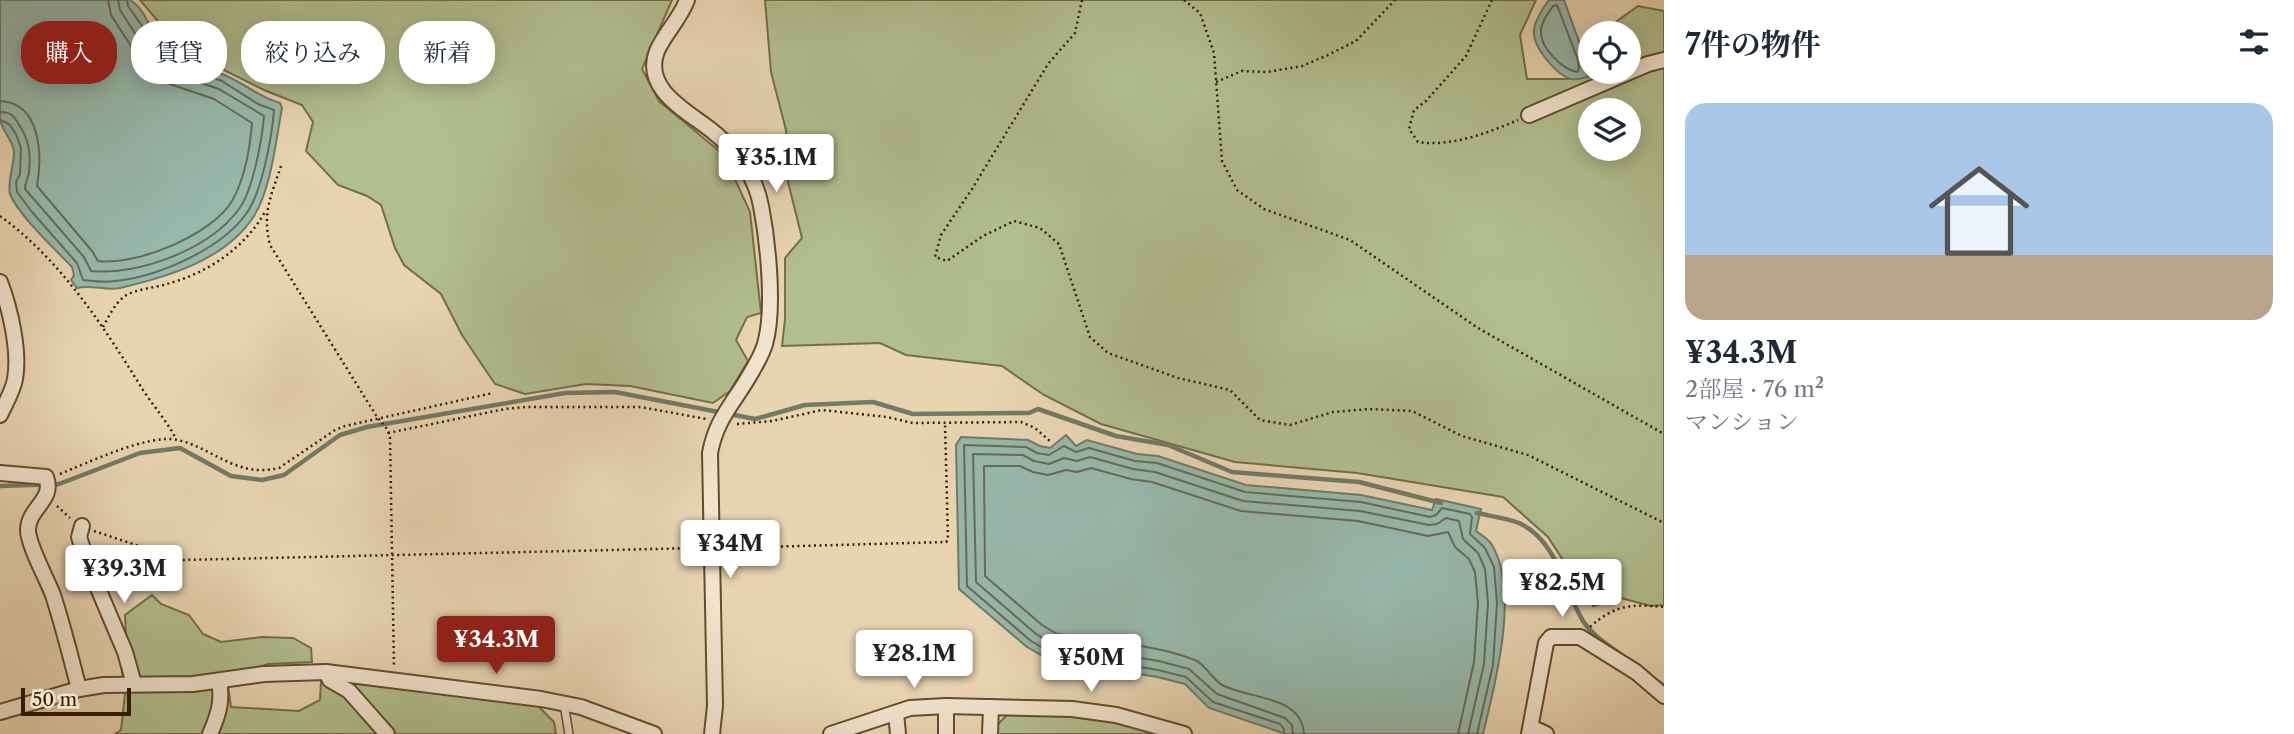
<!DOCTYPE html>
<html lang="ja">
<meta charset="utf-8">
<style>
body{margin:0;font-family:"Libre Caslon Text","Noto Serif JP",serif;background:#f6f6f7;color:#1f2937;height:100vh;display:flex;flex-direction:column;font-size:26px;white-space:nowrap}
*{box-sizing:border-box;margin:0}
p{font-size:23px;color:#747a83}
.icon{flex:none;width:38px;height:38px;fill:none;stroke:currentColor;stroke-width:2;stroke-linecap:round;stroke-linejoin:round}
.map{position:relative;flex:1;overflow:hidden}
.details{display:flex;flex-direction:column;background:#fff;width:630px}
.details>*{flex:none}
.top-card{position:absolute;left:21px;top:21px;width:665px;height:63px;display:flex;gap:14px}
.buttons{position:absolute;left:1578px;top:21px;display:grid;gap:14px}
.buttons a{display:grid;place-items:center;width:63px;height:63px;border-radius:50%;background:#fff;box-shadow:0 4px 18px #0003;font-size:35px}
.scale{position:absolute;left:21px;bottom:18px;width:110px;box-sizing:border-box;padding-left:7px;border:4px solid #372000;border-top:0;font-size:19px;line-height:24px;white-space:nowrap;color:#372000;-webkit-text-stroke:5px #f1e3cd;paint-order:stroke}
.price{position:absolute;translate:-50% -60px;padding:0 16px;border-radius:7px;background:#fff;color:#222;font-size:23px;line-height:46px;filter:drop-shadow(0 2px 4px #0008)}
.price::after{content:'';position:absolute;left:50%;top:42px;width:21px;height:16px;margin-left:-10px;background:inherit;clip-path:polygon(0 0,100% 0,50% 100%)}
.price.on{background:#8f2418;color:#fff}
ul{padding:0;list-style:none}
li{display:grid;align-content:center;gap:14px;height:371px;padding:0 21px}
li span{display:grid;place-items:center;height:217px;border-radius:21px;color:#555}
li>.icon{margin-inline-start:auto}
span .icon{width:126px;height:126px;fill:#fffc;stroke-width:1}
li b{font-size:30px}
h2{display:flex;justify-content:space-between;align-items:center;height:84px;padding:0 21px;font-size:30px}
.pill{padding:0 24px;border-radius:28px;background:#fff;box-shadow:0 4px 18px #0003;font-size:24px;line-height:63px}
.pill.on{background:#8f2418;color:#fff}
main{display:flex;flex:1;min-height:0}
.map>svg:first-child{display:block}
</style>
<main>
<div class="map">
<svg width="1664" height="734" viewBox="0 0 1664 734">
<rect width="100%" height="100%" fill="#e9d4b2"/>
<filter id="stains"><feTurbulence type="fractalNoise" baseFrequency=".00286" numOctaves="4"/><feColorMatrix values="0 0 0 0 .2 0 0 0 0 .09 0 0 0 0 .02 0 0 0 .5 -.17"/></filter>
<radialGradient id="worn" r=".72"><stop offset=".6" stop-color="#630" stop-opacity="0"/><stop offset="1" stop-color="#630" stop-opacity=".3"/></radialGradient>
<g fill="#b1be90" stroke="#746f48" stroke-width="2" fill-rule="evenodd">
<path d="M140,0H672L642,69L659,101L724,155L750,212L761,313L747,317L736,340L748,361L730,391L713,403L630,386L586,384L525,394L495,384L462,335L441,294L404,265L395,248L381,205L367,196L338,185L306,151L313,122L302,105L264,90L214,65L176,55L166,46L157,20Z"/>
<path d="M765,0H1536L1520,35L1527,79H1575L1591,66V72H1629V33H1605L1606,29L1638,6L1664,11V605L1651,606L1621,598L1593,606L1548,537L1503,497L1357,473L1235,462L1101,424L1044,395L1002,366L906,355L880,343L782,346L785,319V258L802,238L788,182L786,130L771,72ZM1591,110H1629V149H1591Z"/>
<path d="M152,595L161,604L189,615L203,634L221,642L262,637L293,638L311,648L312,662L268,664L237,674L228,687L231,707L299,711L320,700L321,681L362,684L536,704L554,722L556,734H115L121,730L125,694L120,654L126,641L125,615Z"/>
<path d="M1011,711L1116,721L1158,734H998V724Z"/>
</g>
<g fill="#97b8ac" stroke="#717b67" stroke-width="2">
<path d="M0,0H130C147,10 151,34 162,49C172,62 206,68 222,74C243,82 258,97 280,103L282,108C276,140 271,189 254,216C226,260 167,277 120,288C106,291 91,284 77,288L71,280L74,275L72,267C55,249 19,216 10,194C7,184 14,165 14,152C13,139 1,131 0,118C0,80 0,38 0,0Z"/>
<path d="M1549,0H1564L1585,58L1588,77C1583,78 1576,80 1571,79C1556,75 1531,45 1534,29C1536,18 1543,8 1549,0Z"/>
<path d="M1066,435L1076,446L1087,440L1137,454L1158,456L1246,485L1361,495L1432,510L1436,499L1481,509L1476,531C1481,535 1489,539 1492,545C1520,592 1495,684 1483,734H1286L1209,708L1185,684L1157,677L1048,659L1027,647L959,589L956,445L961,437L1028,440L1040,446L1050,448Z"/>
</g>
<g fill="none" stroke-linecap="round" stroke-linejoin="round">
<g stroke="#676c56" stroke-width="2">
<path d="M1557,5L1578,60L1579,69L1577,72C1562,69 1540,48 1541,31C1541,22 1548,13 1553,6Z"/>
<path d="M0,101C42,103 42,157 37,186L92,251L98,261C136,266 212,235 232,201C244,180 250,148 252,123L214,99L164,82L147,71L111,15L108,0"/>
<path d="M0,112C10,112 13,115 18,123C29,139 31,153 29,172C28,179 25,182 25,189L84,257L91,271C138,276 210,249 239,209C253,190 262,140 264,116L219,89L168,72L154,63L120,10L118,0"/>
<path d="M0,120L9,124L16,134L21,148L20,174L16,182L17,192L32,212L77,263L83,280C93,281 105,283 115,281C158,277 221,249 246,214C262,193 272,136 274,110L258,104L222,81L169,63L157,54L149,36L128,6L127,0"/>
<path d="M1284,734V729L1280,724L1213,702L1186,677L1158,670L1050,652L1031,641L967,586L964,445L1026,447L1037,453L1049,455L1064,446L1076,452L1089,448L1135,461L1157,463L1245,492L1361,502L1430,517L1436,515L1442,508L1470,514L1472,517L1470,534L1485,548L1494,567L1497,603L1493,665L1477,734"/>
<path d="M1293,734L1292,725L1285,718L1217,694L1189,669L1159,661L1053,644L1036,634L976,582L973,454L1023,455L1034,461L1049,464L1064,458L1077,461L1090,457L1133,469L1155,472L1243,501L1360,511L1429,525L1437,524L1446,518L1459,521L1463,539L1478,553L1485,569L1488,603L1484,664L1468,734"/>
<path d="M1304,734C1302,695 1248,699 1222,685C1211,678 1206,665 1195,660C1159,645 1097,640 1057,634L1042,625L985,576L984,466H1020L1033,472L1048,475L1066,470L1077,472L1091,468L1131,479L1152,482L1241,511L1358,521L1428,536L1448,532L1455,547L1469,559L1475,572L1478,603L1474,662L1458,734"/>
</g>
<g stroke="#717b67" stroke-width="4.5">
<path d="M0,486L59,484L140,453L180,448L231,476L262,480L284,475L340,435L367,427L565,393L615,392L755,419L805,405L873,402L913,414L1029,413L1038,409L1116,436L1168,445L1232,472L1359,482L1441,503"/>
<path d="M1477,513C1490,516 1506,518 1519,523C1558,541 1563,588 1583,621C1592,635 1605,643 1619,653"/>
<path d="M1651,677L1664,686"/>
</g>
<defs>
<path id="lane" d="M564,704L569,734"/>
<g id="street">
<path d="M687,0C680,19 665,33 657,51C641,92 694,114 717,135C739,154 756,178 761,206C768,242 775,310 765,344C762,355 754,368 748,378C732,405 716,420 710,453L715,706L712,734"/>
<path d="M1529,115L1648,64L1664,60"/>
<path d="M0,282C10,308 20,351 15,379C13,391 5,404 0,415"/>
<path d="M0,473L46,477C55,500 28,508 28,530C28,545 47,579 53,595C63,626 71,658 79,689"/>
<path d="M82,526L79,537L89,567L125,652L134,684"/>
<path d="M326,672L330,680L349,691L387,734"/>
<path d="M946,706V734"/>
<path d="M0,712L79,689L104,685L193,684L264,674L326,672L541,699L581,707L654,734"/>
<path d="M896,713L898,734"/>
<path d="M1531,727L1546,734"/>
<path d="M210,734C218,716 223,701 219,681"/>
<path d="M831,734L910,708L946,706L1072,709L1116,715L1184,734"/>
<path d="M990,734L991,707"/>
<path d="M1529,734L1546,643L1551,637H1580L1636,672L1664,696"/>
</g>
</defs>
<use href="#lane" stroke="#644d2c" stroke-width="10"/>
<use href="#street" stroke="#644d2c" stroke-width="18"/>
<g stroke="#372000" stroke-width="2.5" stroke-dasharray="2 3.5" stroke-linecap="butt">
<path d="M1082,0L1075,33L1048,64L972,189L941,235L935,257L947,261L983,236L1014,221L1040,228L1059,244L1090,337L1108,353L1178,378L1230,390L1260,420L1290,425L1333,412L1369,409L1412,411L1462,436L1528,455L1664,523"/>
<path d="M1184,0L1200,13L1214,53L1222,161L1237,190L1264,209L1350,240L1478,328L1664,434"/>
<path d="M1492,0L1466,56L1426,101L1414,110L1409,129L1418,142C1451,147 1488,133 1518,120"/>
<path d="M1216,82L1242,71L1267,72L1302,66L1328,55L1356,41L1395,0"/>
<path d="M281,166C271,196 262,213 270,245L377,417L387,429L390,437L394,667"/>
<path d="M0,216C61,260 104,327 143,390C154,407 167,421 176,439"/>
<path d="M103,327C109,316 115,303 125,296C136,289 154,288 167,284C207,273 244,249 265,212"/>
<path d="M737,424L772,421L822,410L887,417L913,423L1021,422L1035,428L1051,442"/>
<path d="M388,433L505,409L525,407H641L706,419"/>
<path d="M60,474C87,463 150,433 178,440C215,449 236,478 279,468L335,430L345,426L493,393"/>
<path d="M57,506L70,518"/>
<path d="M94,531L181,560L698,548"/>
<path d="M726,548L946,542L948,540L945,423"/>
<path d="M1590,627C1616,604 1631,604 1664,607"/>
</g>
<use href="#lane" stroke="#f1e3cd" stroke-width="7"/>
<use href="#street" stroke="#f1e3cd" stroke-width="14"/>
</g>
<rect width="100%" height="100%" filter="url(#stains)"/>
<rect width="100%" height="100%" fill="url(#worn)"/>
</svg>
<div class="buttons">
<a><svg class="icon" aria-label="locate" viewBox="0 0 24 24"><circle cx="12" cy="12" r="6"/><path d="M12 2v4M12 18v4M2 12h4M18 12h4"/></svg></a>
<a><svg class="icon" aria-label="layers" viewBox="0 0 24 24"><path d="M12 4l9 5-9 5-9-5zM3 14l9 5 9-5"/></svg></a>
</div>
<div class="scale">50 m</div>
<b class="price" style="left:776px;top:194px">¥35.1M</b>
<b class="price" style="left:730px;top:580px">¥34M</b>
<b class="price" style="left:124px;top:605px">¥39.3M</b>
<b class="price" style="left:1562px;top:619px">¥82.5M</b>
<b class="price on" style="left:496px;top:676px">¥34.3M</b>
<b class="price" style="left:914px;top:690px">¥28.1M</b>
<b class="price" style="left:1091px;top:694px">¥50M</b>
<div class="top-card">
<a class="pill on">購入</a>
<a class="pill">賃貸</a>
<a class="pill">絞り込み</a>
<a class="pill">新着</a>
</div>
</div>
<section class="details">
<h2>7件の物件<svg class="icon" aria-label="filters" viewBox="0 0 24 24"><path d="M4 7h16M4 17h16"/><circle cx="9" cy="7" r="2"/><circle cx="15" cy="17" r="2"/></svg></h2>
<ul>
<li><span style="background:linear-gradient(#a9c7e8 70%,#b9a48a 0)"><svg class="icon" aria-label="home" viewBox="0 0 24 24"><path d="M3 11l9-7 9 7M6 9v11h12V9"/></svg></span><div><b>¥34.3M</b><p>2部屋 · 76 m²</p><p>マンション</p></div></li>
</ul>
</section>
</main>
